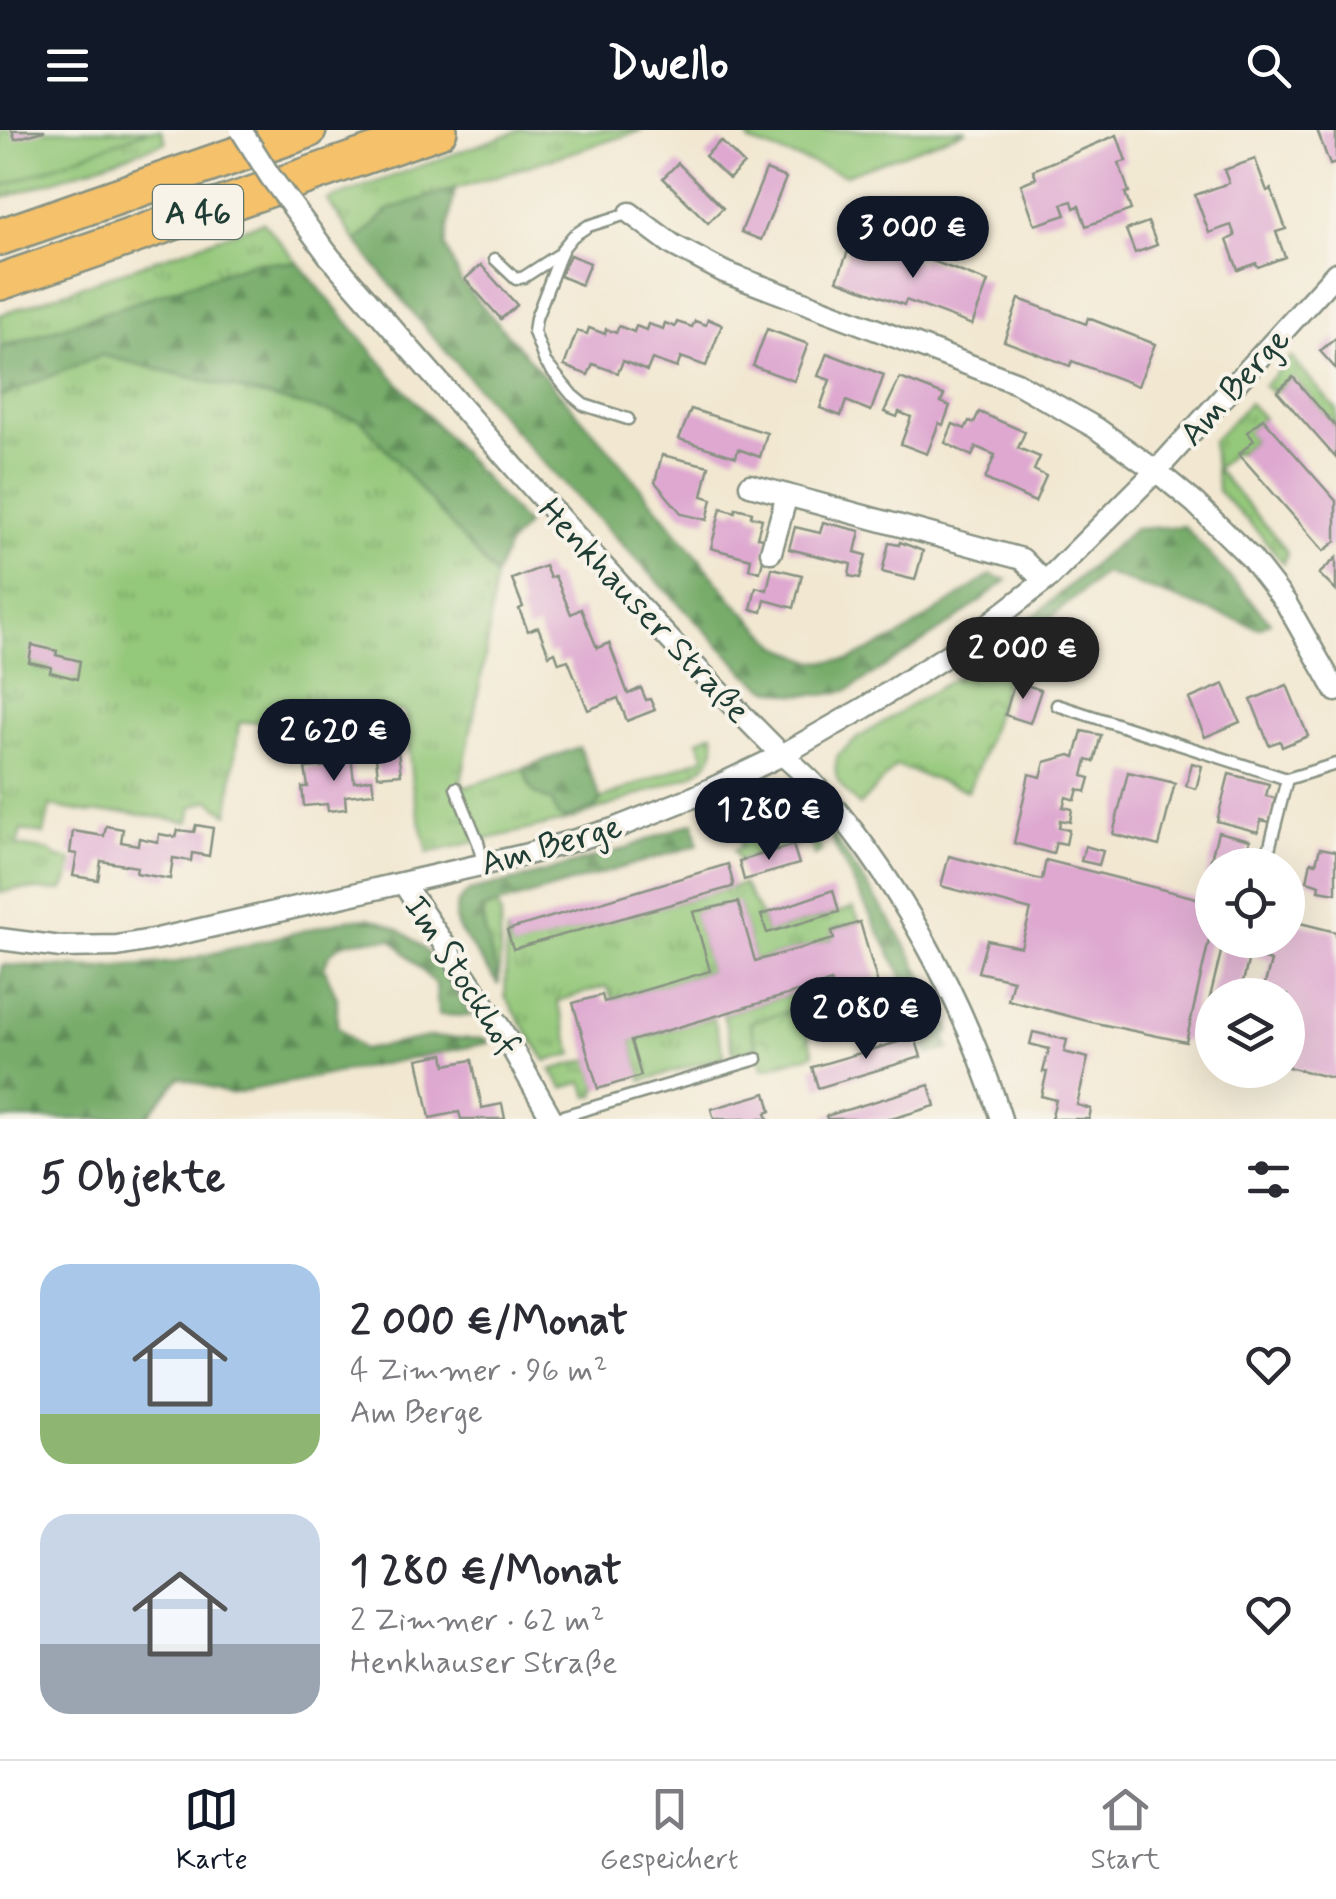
<!DOCTYPE html>
<html lang="de">
<meta charset="utf-8">
<style>
body{margin:0;font-family:Mynerve,sans-serif;background:#f2f2f3;color:#2b2b33;height:100vh;display:flex;flex-direction:column;font-size:38px;white-space:nowrap}
*{box-sizing:border-box;margin:0}
p{font-size:32px;color:#7c7c81}
.icon{flex:none;width:55px;height:55px;fill:none;stroke:currentColor;stroke-width:2;stroke-linecap:round;stroke-linejoin:round}
.map{position:relative;height:989px;overflow:hidden}
.panel{display:flex;flex-direction:column;background:#fff;flex:1}
.panel>*{flex:none}
.fabs{position:absolute;left:1195px;top:718px;display:grid;gap:20px}
.fabs a{display:grid;place-items:center;width:110px;height:110px;border-radius:50%;background:#fff;box-shadow:0 10px 40px #0002;font-size:50px}
.price{position:absolute;translate:-50% -85px;padding:0 22px;border-radius:35px;background:#111827;color:#fff;font-size:32px;line-height:65px;filter:drop-shadow(0 2px 5px #0008)}
.price::after{content:'';position:absolute;left:50%;top:60px;width:30px;height:22px;margin-left:-15px;background:inherit;clip-path:polygon(0 0,100% 0,50% 100%)}
.price.on{background:#222;color:#fff}
ul{padding:0;list-style:none}
li{display:flex;align-items:center;gap:30px;height:250px;padding:0 40px}
li span{display:grid;place-items:center;flex:none;width:280px;height:200px;border-radius:30px;color:#555}
li>.icon{margin-inline-start:auto}
span .icon{width:120px;height:120px;fill:#fffc;stroke-width:1}
li b{font-size:42px}
h2{display:flex;justify-content:space-between;align-items:center;height:120px;padding:0 40px;font-size:42px}
header{display:flex;justify-content:space-between;align-items:center;height:130px;padding:0 40px;background:#111827;color:#fff;font-size:45px;font-weight:700}
.tabs{display:flex;justify-content:space-around;align-items:center;height:140px;border-top:2px solid #e1e1e2;background:#fff;font-size:28px;color:#7c7c81}
.tabs a{display:grid;justify-items:center;gap:5px}
.tabs .on{color:#111827}
.map>svg:first-child{display:block}
</style>
<header><svg class="icon" aria-label="menu" viewBox="0 0 24 24"><path d="M4 6h16M4 12h16M4 18h16"/></svg>Dwello<svg class="icon" aria-label="search" viewBox="0 0 24 24"><circle cx="10" cy="10" r="6"/><path d="M15 15l6 6"/></svg></header>
<div class="map">
<svg width="1336" height="989" viewBox="0 0 1336 989">
<defs>
<pattern id="grass-tufts" width="24" height="20" patternUnits="userSpaceOnUse" patternTransform="scale(2.5)"><rect width="24" height="20" fill="#94c87a"/><path d="M3 7l-1-3M5 7V3M7 7l1-3M15 17l-1-3M17 17v-4M19 17l1-3" fill="none" stroke="#78a465"/></pattern>
<pattern id="forest-firs" width="22" height="20" patternUnits="userSpaceOnUse" patternTransform="scale(2.5)"><rect width="22" height="20" fill="#77ac6a"/><path d="M5 1l3.5 6h-7zM16 11l3.5 6h-7z" fill="#618d58"/></pattern>
<pattern id="park-crowns" width="20" height="18" patternUnits="userSpaceOnUse" patternTransform="scale(2.5)"><rect width="20" height="18" fill="#94c87a"/><path d="M2 6a3 3 0 1 1 6 0M12 15a3 3 0 1 1 6 0" fill="none" stroke="#78a465"/></pattern>
</defs>
<rect width="100%" height="100%" fill="#f7f3e8"/>
<filter id="ink" filterUnits="userSpaceOnUse"><feTurbulence type="fractalNoise" baseFrequency=".01" numOctaves="2"/><feDisplacementMap in="SourceGraphic" scale="20" xChannelSelector="R" yChannelSelector="G"/><feConvolveMatrix kernelMatrix="1 2 1 2 8 2 1 2 1" color-interpolation-filters="sRGB"/></filter>
<filter id="wash" filterUnits="userSpaceOnUse"><feTurbulence type="fractalNoise" baseFrequency=".0048" numOctaves="4" result="noise"/><feDisplacementMap in="SourceGraphic" scale="40" xChannelSelector="R" yChannelSelector="G"/><feGaussianBlur stdDeviation="2.25" result="paint"/><feColorMatrix in="noise" values="0 0 0 0 0 0 0 0 0 0 0 0 0 0 0 0 0 1.4 0 .05"/><feComposite in="paint" operator="in"/></filter>
<g filter="url(#wash)">
<rect width="100%" height="100%" fill="#f2e8d2"/>
<g fill="url(#grass-tufts)" stroke="#5a8257" stroke-width="2.5">
<path d="M146,0H161L166,12L0,69V57Z"/>
<path d="M520,0H643L390,79L357,112L327,70Z"/>
<path d="M263,92L298,133L255,132L0,218V185Z"/>
<path d="M101,225L362,290L495,446L487,516L461,653L466,657L524,638L531,659L552,671L557,685L596,677L601,669L705,627L698,610L713,603C719,624 707,636 690,646L573,689L428,723L413,661L404,581L239,593L228,684L209,670L192,677L189,692L124,682L90,683L50,676L44,704L21,700L17,716L50,721L58,728L72,730L69,748L62,761L17,759L0,763V266Z"/>
<path d="M1291,227L1336,279V297L1293,248L1274,263L1264,256Z"/>
<path d="M1249,273L1263,288L1248,302L1254,310L1239,324L1235,321L1216,339L1283,416L1287,423L1283,433L1259,403L1218,361L1212,312Z"/>
<path d="M778,657C808,665 811,695 821,721L815,726L810,711L739,731L734,720L742,717L732,686L714,692L712,684L763,661Z"/>
<path d="M743,754L761,785L767,803L853,778L860,792L832,800L834,809L755,831L738,773L694,782L710,841L613,870L607,856L557,871L573,924L546,931L505,867L507,800L513,818Z"/>
<path d="M497,775L501,786L499,852L484,797L483,779Z"/>
<path d="M831,852L841,887L806,898L800,879L750,893L757,917L734,924L723,884Z"/>
<path d="M713,887L725,926L642,951L631,911Z"/>
<path d="M590,929L598,959L594,960L596,965L589,967L583,952L563,958L551,940Z"/>
</g>
<g fill="url(#forest-firs)" stroke="#4b744f" stroke-width="2.5">
<path d="M455,58L445,116L461,152L609,319L737,475L779,516L814,532L850,530L898,507L991,445L1007,450L954,491L849,560L825,565L790,564L766,558L747,544L532,321L417,188L357,112L390,79Z"/>
<path d="M255,132L298,133L397,251L526,395L508,416L495,446L361,290L101,225L0,267V218Z"/>
<path d="M1184,396L1270,492L1259,498L1104,443L1016,517L1008,509L1134,399Z"/>
<path d="M579,617L601,669L596,677L565,689L557,685L552,671C530,664 530,659 524,638Z"/>
<path d="M694,692L698,715L483,779L484,797L499,852L498,854L459,800L455,789L457,774L469,761L521,749L627,718Z"/>
<path d="M830,701L893,794L914,830L951,902L945,906L950,919L928,924L908,858L832,711Z"/>
<path d="M368,788C423,801 443,842 471,886L438,885L436,855L392,809C363,810 334,805 324,837L337,868V896L363,920L428,907L486,909L489,913L230,964L180,947L145,989H0V851L2,835L106,838L178,832L346,790Z"/>
</g>
<g fill="url(#park-crowns)" stroke="#5a8257" stroke-width="2.5">
<path d="M1008,509L1016,517L982,627L968,661L896,636L859,676C842,657 830,651 838,625L858,608L967,540Z"/>
<path d="M800,878L814,924L763,939L750,892Z"/>
</g>
<g fill="#94c87a" stroke="#5a8257" stroke-width="2.5">
<path d="M0,0H146V1L0,57Z"/>
<path d="M746,0H967L846,45L750,12Z"/>
</g>
<g id="blocks">
<g fill="#dea8d0">
<path d="M12,0H44V1L15,9Z"/>
<path d="M1317,0H1336V33L1330,35Z"/>
<path d="M1117,5L1126,31L1119,33L1129,62L1125,63L1131,80L1086,96L1079,76L1074,78L1072,71L1062,74L1066,85L1035,95L1021,54L1036,48L1033,40Z"/>
<path d="M721,11L744,34L729,49L705,26Z"/>
<path d="M1255,29L1267,61L1271,59L1286,99L1276,102L1285,127L1258,137L1256,133L1238,140L1227,110L1235,106L1231,95L1209,103L1195,65L1229,53L1224,40Z"/>
<path d="M678,33L723,78L708,93L663,48Z"/>
<path d="M766,40L786,48L761,110L741,102Z"/>
<path d="M1148,92L1157,115L1135,123L1126,100Z"/>
<path d="M853,108L920,133L922,127L988,152L972,195L906,170L904,175L837,150Z"/>
<path d="M570,125L590,133L581,155L560,146Z"/>
<path d="M481,135L517,175L501,189L465,149Z"/>
<path d="M1019,169L1086,194L1088,188L1155,214L1138,256L1072,231L1070,236L1004,211Z"/>
<path d="M708,189L722,195L706,236L681,227L677,238L652,229L647,241L623,231L618,243L593,234L588,245L564,236L577,201L587,204L589,198L605,204L606,199L616,203L619,196L634,202L636,196L646,200L648,194L663,199L665,193L675,197L677,192L692,197L695,191L706,195Z"/>
<path d="M767,199L808,214L794,251L753,236Z"/>
<path d="M1336,208V239L1320,221Z"/>
<path d="M827,223L884,245L871,281L846,271L841,286L820,278L830,250L818,246Z"/>
<path d="M1293,247L1336,297V328L1277,261Z"/>
<path d="M900,248L944,265L941,272L950,276L943,295L939,293L927,324L901,314L911,287L899,282L897,287L884,282Z"/>
<path d="M691,279L767,303L760,327L738,319L736,327L679,309Z"/>
<path d="M979,282L1025,302L1018,318L1040,327L1034,340L1046,346L1035,372L985,349L995,325L976,317L972,326L945,313L953,294L965,299L969,291L974,293Z"/>
<path d="M1263,288L1336,371V411L1324,421L1239,324L1254,310L1247,302Z"/>
<path d="M662,325L709,336L702,366L712,369L707,390L682,384L655,352Z"/>
<path d="M721,378L735,382L736,378L752,382L751,386L762,389L757,407L768,409L760,442L749,439L751,429L711,418Z"/>
<path d="M823,392L860,401L855,422L866,425L860,448L849,446L851,434L789,419L795,397L820,403Z"/>
<path d="M900,412L923,421L915,450L882,442L889,413L899,415Z"/>
<path d="M1336,428V461L1319,444Z"/>
<path d="M545,436L550,448L555,446L571,484L581,479L597,518L609,513L628,564L641,558L646,570L650,569L655,580L627,591L618,568L588,580L568,530L559,533L555,522L549,525L538,497L528,501L519,479L523,477L512,449Z"/>
<path d="M772,438L802,445L794,478L765,470L762,482L751,479L756,457L767,460Z"/>
<path d="M32,515L57,521L56,525L80,531L77,549L50,542L51,537L29,532Z"/>
<path d="M1015,551L1041,560L1030,593L1005,585Z"/>
<path d="M1224,554L1240,592L1205,607L1189,569Z"/>
<path d="M1287,555L1308,606L1282,617L1280,611L1269,615L1251,570Z"/>
<path d="M1082,601L1101,605L1094,632L1087,630L1083,646L1090,648L1086,662L1078,659L1075,670L1066,667L1063,677L1072,679L1070,692L1060,690L1059,698L1069,700L1066,714L1056,712L1053,724L1014,713L1029,644L1041,647L1045,632L1070,625L1075,627Z"/>
<path d="M397,615L401,644L378,646L375,618Z"/>
<path d="M351,625L354,652L372,649L374,663L345,666L346,679L328,681L327,674L304,676L302,657H308L305,638L332,636L331,627Z"/>
<path d="M1192,633L1202,636L1196,659L1186,656Z"/>
<path d="M1128,642L1175,653L1159,716L1113,704Z"/>
<path d="M1229,644L1269,654L1266,666L1275,668L1273,680L1270,692L1261,690L1258,702L1217,691Z"/>
<path d="M196,695L213,698L209,726L192,723L191,731L173,728L170,749L136,743L137,737L101,731L98,750L73,746L77,724L70,723L73,701L104,706L106,696L123,699L121,712L138,715L139,708L158,712L159,704L176,707L178,700L194,702Z"/>
<path d="M1218,702L1250,710L1247,722L1254,724L1252,735H1212V762L1203,759Z"/>
<path d="M793,715L799,734L744,750L739,731Z"/>
<path d="M1085,716L1103,721L1099,735L1081,731Z"/>
<path d="M1320,718L1336,721V763L1319,760L1320,755L1307,751L1311,732L1316,733Z"/>
<path d="M949,726L1042,750L1046,730L1212,772V797L1186,912L1091,892L1008,870L1013,850L978,842L987,810L1021,817L1031,780L941,756Z"/>
<path d="M728,734L733,753L732,757L513,819L507,800Z"/>
<path d="M833,760L839,782L767,803L761,785Z"/>
<path d="M738,772L755,831L834,809L832,801L860,792L884,875L841,887L831,852L631,911L641,946L598,959L573,873L602,865L604,872L710,841L693,782Z"/>
<path d="M1288,790L1336,802V949L1288,937V865H1262L1271,831L1253,826L1256,810H1288Z"/>
<path d="M1224,810H1253L1240,865H1212V916L1199,912Z"/>
<path d="M1033,902L1067,910L1064,922L1088,928L1077,975L1091,979L1089,989H1051L1056,970L1041,966L1047,942H1043L1049,919L1030,914Z"/>
<path d="M915,907L921,927L818,958L812,937Z"/>
<path d="M444,924L446,935L472,930L482,978L502,974L505,989H461L459,982L430,988L418,929Z"/>
<path d="M929,955L935,976L891,989H827L826,986Z"/>
<path d="M766,963L771,981L766,983L768,989H714L711,979Z"/>
</g>
</g>
</g>
<g filter="url(#ink)">
<use href="#blocks" fill-opacity="0" stroke="#889283" stroke-width="2.5"/>
<g fill="none" stroke-linecap="round" stroke-linejoin="round">
<defs>
<g id="lane">
<path d="M495,129L516,149L524,147L558,125"/>
<path d="M628,289L584,275L572,265L545,232L534,202L536,188L563,118L573,106L588,96L630,83"/>
<path d="M1057,575L1287,649"/>
<path d="M456,658L478,712L483,734"/>
<path d="M1265,735L1287,649L1336,634"/>
<path d="M553,989L757,929"/>
</g>
<g id="street">
<path d="M630,83L673,115L724,142L1017,253L1096,298L1156,341L1195,373L1251,428L1286,473L1336,561"/>
<path d="M329,126C438,252 548,376 660,499C698,540 737,580 776,619C787,629 799,639 809,649C894,739 965,872 1001,989"/>
<path d="M750,355L1022,429L1044,451"/>
<path d="M771,422L787,365"/>
<path d="M403,753L501,899L552,989"/>
<path d="M0,809L61,817L117,816L157,809L524,725L613,699L696,666L782,625L864,578L954,521L1051,446L1156,341L1336,143"/>
</g>
<g id="highway">
<path d="M0,107L308,0"/>
<path d="M0,152L439,0"/>
</g>
</defs>
<use href="#lane" stroke="#889283" stroke-width="15"/>
<use href="#street" stroke="#889283" stroke-width="25"/>
<use href="#highway" stroke="#889283" stroke-width="40"/>
<use href="#lane" stroke="#fff" stroke-width="10"/>
<use href="#street" stroke="#fff" stroke-width="20"/>
<use href="#highway" stroke="#f5c16b" stroke-width="35"/>
<defs>
<path id="street-bridge" d="M241,0L270,46L329,126"/>
</defs>
<use href="#street-bridge" stroke="#889283" stroke-width="25" stroke-linecap="butt"/>
<use href="#street-bridge" stroke="#fff" stroke-width="20"/>
</g>
</g>
<g text-anchor="middle" stroke-width="8" stroke-linejoin="round" paint-order="stroke">
<rect fill="#f7f3e8" stroke="#60746a" stroke-width="2.5" x="153" y="55" width="90" height="54" rx="8"/>
<g font-size="32" font-weight="bold" fill="#1f3d34">
<text x="198" y="93">A 46</text>
</g>
<g font-size="35" fill="#1f3d34" stroke="#f7f3e8">
<text transform="translate(1234 256) rotate(-48)" y="12">Am Berge</text>
<text transform="translate(645 480) rotate(47)" y="12">Henkhauser Straße</text>
<text transform="translate(551 714) rotate(-16)" y="12">Am Berge</text>
<text transform="translate(463 845) rotate(57)" y="12">Im Stockhof</text>
</g>
</g>
</svg>
<div class="fabs">
<a><svg class="icon" aria-label="locate" viewBox="0 0 24 24"><circle cx="12" cy="12" r="6"/><path d="M12 2v4M12 18v4M2 12h4M18 12h4"/></svg></a>
<a><svg class="icon" aria-label="layers" viewBox="0 0 24 24"><path d="M12 4l9 5-9 5-9-5zM3 14l9 5 9-5"/></svg></a>
</div>
<b class="price" style="left:913px;top:151px">3 000 €</b>
<b class="price on" style="left:1023px;top:572px">2 000 €</b>
<b class="price" style="left:334px;top:654px">2 620 €</b>
<b class="price" style="left:769px;top:733px">1 280 €</b>
<b class="price" style="left:866px;top:932px">2 080 €</b>
</div>
<section class="panel">
<h2>5 Objekte<svg class="icon" aria-label="filters" viewBox="0 0 24 24"><path d="M4 7h16M4 17h16"/><circle cx="9" cy="7" r="2"/><circle cx="15" cy="17" r="2"/></svg></h2>
<ul>
<li><span style="background:linear-gradient(#a9c7e8 75%,#8fb573 0)"><svg class="icon" aria-label="home" viewBox="0 0 24 24"><path d="M3 11l9-7 9 7M6 9v11h12V9"/></svg></span><div><b>2 000 €/Monat</b><p>4 Zimmer · 96 m²</p><p>Am Berge</p></div><svg class="icon" aria-label="heart" viewBox="0 0 24 24"><path d="M12 20l-8-8c-3-5 5-10 8-4 3-6 11-1 8 4z"/></svg></li>
<li><span style="background:linear-gradient(#c9d6e8 65%,#9aa5b1 0)"><svg class="icon" aria-label="home" viewBox="0 0 24 24"><path d="M3 11l9-7 9 7M6 9v11h12V9"/></svg></span><div><b>1 280 €/Monat</b><p>2 Zimmer · 62 m²</p><p>Henkhauser Straße</p></div><svg class="icon" aria-label="heart" viewBox="0 0 24 24"><path d="M12 20l-8-8c-3-5 5-10 8-4 3-6 11-1 8 4z"/></svg></li>
</ul>
</section>
<nav class="tabs">
<a class="on"><svg class="icon" aria-label="map" viewBox="0 0 24 24"><path d="M3 6l6-2 6 2 6-2v14l-6 2-6-2-6 2zM9 4v14M15 6v14"/></svg>Karte</a>
<a><svg class="icon" aria-label="saved" viewBox="0 0 24 24"><path d="M7 4h10v16l-5-4-5 4z"/></svg>Gespeichert</a>
<a><svg class="icon" aria-label="home" viewBox="0 0 24 24"><path d="M3 11l9-7 9 7M6 9v11h12V9"/></svg>Start</a>
</nav>
